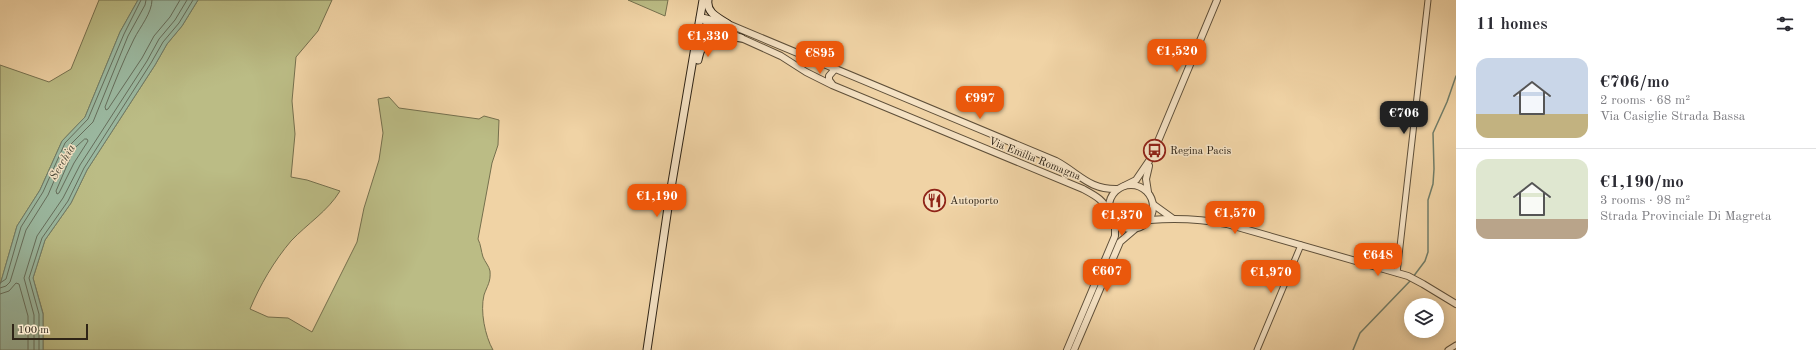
<!DOCTYPE html>
<meta charset="utf-8">
<style>
body{margin:0;font-family:"Old Standard TT",serif;background:#f2f2f3;color:#2b2b33;height:100vh;display:flex;flex-direction:column;font-size:15px;white-space:nowrap}
*{box-sizing:border-box;margin:0}
p{font-size:13px;color:#7c7c81}
.icon{flex:none;width:22px;height:22px;fill:none;stroke:currentColor;stroke-width:2;stroke-linecap:round;stroke-linejoin:round}
.map{position:relative;flex:1;overflow:hidden}
.details{display:flex;flex-direction:column;background:#fff;width:360px}
.details>*{flex:none}
.tools{position:absolute;left:1404px;top:298px;display:grid;gap:8px}
.tools a{display:grid;place-items:center;width:40px;height:40px;border-radius:50%;background:#fff;box-shadow:0 2px 10px #0003;font-size:20px}
.scale{position:absolute;left:12px;bottom:10px;width:76px;box-sizing:border-box;padding-left:4px;border:2px solid #2f2416;border-top:0;font-size:11px;line-height:14px;white-space:nowrap;color:#2f2416;-webkit-text-stroke:3px #f5e2c4;paint-order:stroke}
.price{position:absolute;translate:-50% -34px;padding:0 9px;border-radius:8px;background:#ea580c;color:#fff;font-size:13px;line-height:26px;filter:drop-shadow(0 1px 2px #0008)}
.price::after{content:'';position:absolute;left:50%;top:24px;width:12px;height:9px;margin-left:-6px;background:inherit;clip-path:polygon(0 0,100% 0,50% 100%)}
.price.selected{background:#222;color:#fff}
ul{padding:0;list-style:none}
li{display:flex;align-items:center;gap:12px;height:100px;padding:0 20px}
li+li{border-top:1px solid #e1e1e2}
li span{display:grid;place-items:center;flex:none;width:112px;height:80px;border-radius:12px;color:#555}
li>.icon{margin-inline-start:auto}
span .icon{width:48px;height:48px;fill:#fffc;stroke-width:1}
li b{font-size:17px}
h2{display:flex;justify-content:space-between;align-items:center;height:48px;padding:0 20px;font-size:17px}
main{display:flex;flex:1;min-height:0}
.map>svg:first-child{display:block}
</style>
<main>
<div class="map">
<svg width="1456" height="350" viewBox="0 0 1456 350">
<rect width="100%" height="100%" fill="#f0d3a5"/>
<filter id="stains"><feTurbulence type="fractalNoise" baseFrequency=".005" numOctaves="4"/><feColorMatrix values="0 0 0 0 .2 0 0 0 0 .09 0 0 0 0 .02 0 0 0 .5 -.17"/></filter>
<radialGradient id="worn" r=".72"><stop offset=".6" stop-color="#630" stop-opacity="0"/><stop offset="1" stop-color="#630" stop-opacity=".3"/></radialGradient>
<g fill="#bbbc85" stroke="#75704e">
<path d="M99,0H138L120,32L85,117L62,141L40,190L17,226L0,285V65L49,82L71,69Z"/>
<path d="M198,0H332L318,31L296,57L292,101L295,134L291,177L307,180L340,191C328,211 307,224 291,241C274,261 260,285 250,309L268,317L288,318L312,332L357,242L364,208L379,160L383,133L378,99L389,97L399,108L479,119L484,116L499,120L498,145L492,163L478,239C481,245 481,251 483,257C485,262 489,266 490,271C491,282 487,286 484,295C480,311 485,336 493,350H43V313L33,278L45,240L71,203L87,170L155,65L167,44L182,26Z"/>
<path d="M628,0H668L665,16Z"/>
</g>
<path fill="#9bb9a1" stroke="#707d69" d="M138,0H198L182,26L167,44L155,65L87,170L71,203L45,240L33,278L43,314V350H0V285L17,226L40,190L62,141L85,117L120,32Z"/>
<g fill="none" stroke-linecap="round" stroke-linejoin="round">
<g stroke="#656e5c" stroke-width="1">
<path d="M152,0C152,13 140,27 134,39C123,61 114,84 105,107L106,110L108,109L142,58L154,36L170,17L180,0"/>
<path d="M85,139H87L88,141L74,163L59,193L57,194L56,191L74,149Z"/>
<path d="M0,283L6,279L21,227L43,192L65,143L88,119L124,34L141,0"/>
<path d="M0,288L6,286L10,282L26,230L48,195L69,146L93,122L128,36L145,5L146,0"/>
<path d="M0,294L9,291L16,283L19,284L28,316V350"/>
<path d="M34,350V315L24,278L37,236L63,198L80,165L147,61L159,39L175,20L187,0"/>
<path d="M39,350V314L29,278L42,238L68,201L84,168L151,63L163,42L179,23L193,0"/>
</g>
<g stroke="#707d69" stroke-width="1.5">
<path d="M1413,277L1425,261L1428,252V200L1433,184L1434,169L1433,133L1447,102L1456,76"/>
<path d="M1353,350L1360,333L1411,280"/>
</g>
<defs>
<g id="minor">
<path d="M1397,273L1428,0"/>
<path d="M1257,350L1301,245"/>
<path d="M1448,350L1456,345"/>
</g>
<g id="tertiary">
<path d="M700,17L706,22L781,56L806,72L832,85L1083,189C1096,196 1104,200 1110,214"/>
<path d="M700,17L728,24L1056,161C1080,174 1089,190 1118,189"/>
<path d="M832,84L829,80V76L835,69"/>
<circle cx="1131" cy="207" r="22"/>
<path d="M1124,186L1136,180L1151,158L1217,0"/>
<path d="M1148,192L1146,179L1149,166"/>
<path d="M1154,205L1172,218"/>
<path d="M1150,220C1176,218 1201,219 1227,224L1408,276L1423,284L1456,304"/>
<path d="M1067,350L1115,236V223"/>
<path d="M1074,350L1120,242L1134,230"/>
</g>
<g id="secondary">
<path d="M708,0C706,13 719,18 728,24"/>
<path d="M698,60C703,33 718,35 741,38"/>
<path d="M647,350L670,194L703,0"/>
</g>
</defs>
<use href="#minor" stroke="#5f503a" stroke-width="7"/>
<use href="#tertiary" stroke="#5f503a" stroke-width="8"/>
<use href="#secondary" stroke="#2f2416" stroke-width="9"/>
<use href="#minor" stroke="#f5e2c4" stroke-width="5"/>
<use href="#tertiary" stroke="#f5e2c4" stroke-width="6"/>
<use href="#secondary" stroke="#f5e2c4" stroke-width="7"/>
</g>
<defs>
<symbol id="bus-ring" viewBox="-11 -11 22 22"><circle r="9.5" fill="#f5e2c4" stroke="#8f2418" stroke-width="1.5"/><path d="M-5-6H5V4H4V6H2V4H-2V6H-4V4H-5ZM-3.5-4V0h7V-4ZM-3.5 1.2v1.5H-2V1.2ZM2 1.2v1.5H3.5V1.2Z" fill="#8f2418"/></symbol>
<symbol id="restaurant-ring" viewBox="-11 -11 22 22"><circle r="9.5" fill="#f5e2c4" stroke="#8f2418" stroke-width="1.5"/><path d="M-5-6h1v4h1v-4h1v4h1v-4h1v5L-1.5 .5V6h-2V.5L-5-1ZM5-6V6H3V1.5H1.5Q1.5-4 5-6Z" fill="#8f2418"/></symbol>
</defs>
<g fill-rule="evenodd">
<use href="#bus-ring" x="1142" y="138" width="25" height="25"/>
<use href="#restaurant-ring" x="922" y="188" width="25" height="25"/>
</g>
<g text-anchor="middle" stroke-width="3" stroke-linejoin="round" paint-order="stroke">
<g font-size="11" fill="#2f2416" stroke="#f5e2c4" text-anchor="start">
<text x="1170" y="154">Regina Pacis</text>
<text x="950" y="204">Autoporto</text>
</g>
<g font-size="11" fill="#2f2416" stroke="#f5e2c4">
<text transform="translate(1035 158) rotate(22)" y="4">Via Emilia Romagna</text>
</g>
<g font-size="12" font-style="italic" fill="#4a4939" stroke="#f5e2c4">
<text transform="translate(62 162) rotate(-59)" y="4">Secchia</text>
</g>
</g>
<rect width="100%" height="100%" filter="url(#stains)"/>
<rect width="100%" height="100%" fill="url(#worn)"/>
</svg>
<div class="tools">
<a><svg class="icon" aria-label="layers" viewBox="0 0 24 24"><path d="M12 4l9 5-9 5-9-5zM3 14l9 5 9-5"/></svg></a>
</div>
<div class="scale">100 m</div>
<b class="price" style="left:708px;top:58px">€1,330</b>
<b class="price" style="left:1177px;top:73px">€1,520</b>
<b class="price" style="left:820px;top:75px">€895</b>
<b class="price" style="left:980px;top:120px">€997</b>
<b class="price selected" style="left:1404px;top:135px">€706</b>
<b class="price" style="left:657px;top:218px">€1,190</b>
<b class="price" style="left:1235px;top:235px">€1,570</b>
<b class="price" style="left:1122px;top:237px">€1,370</b>
<b class="price" style="left:1378px;top:277px">€648</b>
<b class="price" style="left:1107px;top:293px">€607</b>
<b class="price" style="left:1271px;top:294px">€1,970</b>
</div>
<section class="details">
<h2>11 homes<svg class="icon" aria-label="filters" viewBox="0 0 24 24"><path d="M4 7h16M4 17h16"/><circle cx="9" cy="7" r="2"/><circle cx="15" cy="17" r="2"/></svg></h2>
<ul>
<li><span style="background:linear-gradient(#c9d6e8 70%,#c2b280 0)"><svg class="icon" aria-label="home" viewBox="0 0 24 24"><path d="M3 11l9-7 9 7M6 9v11h12V9"/></svg></span><div><b>€706/mo</b><p>2 rooms · 68 m²</p><p>Via Casiglie Strada Bassa</p></div></li>
<li><span style="background:linear-gradient(#dfe7d0 75%,#b9a48a 0)"><svg class="icon" aria-label="home" viewBox="0 0 24 24"><path d="M3 11l9-7 9 7M6 9v11h12V9"/></svg></span><div><b>€1,190/mo</b><p>3 rooms · 98 m²</p><p>Strada Provinciale Di Magreta</p></div></li>
</ul>
</section>
</main>
